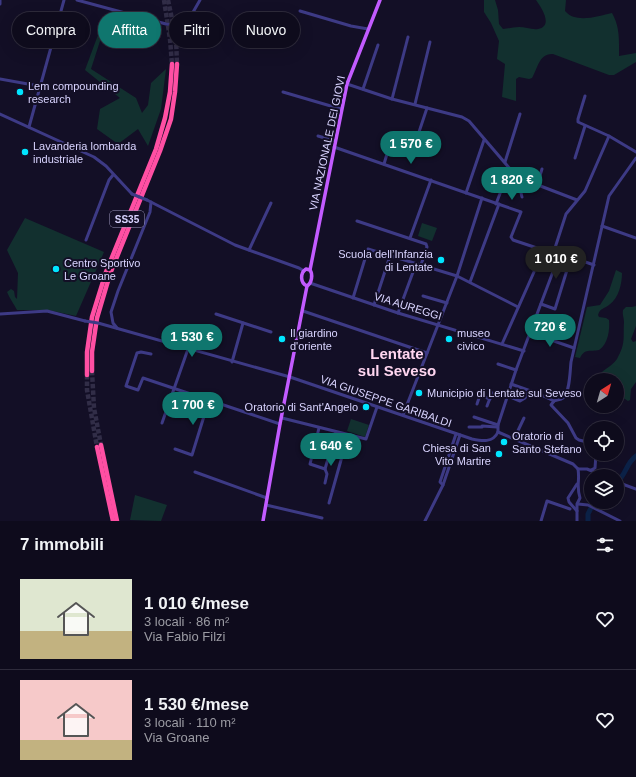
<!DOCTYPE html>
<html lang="it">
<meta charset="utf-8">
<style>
body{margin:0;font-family:Helvetica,sans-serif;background:#1c1929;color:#f1f3f6;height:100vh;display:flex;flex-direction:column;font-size:15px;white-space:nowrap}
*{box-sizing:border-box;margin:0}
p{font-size:13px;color:#9b9ba3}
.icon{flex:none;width:22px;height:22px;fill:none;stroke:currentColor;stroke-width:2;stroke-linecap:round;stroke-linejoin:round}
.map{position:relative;height:521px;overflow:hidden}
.sheet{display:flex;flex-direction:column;background:#0e0b1c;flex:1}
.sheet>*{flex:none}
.guide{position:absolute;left:12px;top:12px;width:400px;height:36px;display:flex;gap:8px}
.needle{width:26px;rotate:37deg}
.buttons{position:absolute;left:584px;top:373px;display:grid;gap:8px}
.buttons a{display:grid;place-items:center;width:40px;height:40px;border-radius:50%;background:#0e0b1c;box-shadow:0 4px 16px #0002,0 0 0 1px #2e2b3b;font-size:20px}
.price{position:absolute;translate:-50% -34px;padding:0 9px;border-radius:14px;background:#0f766e;color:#fff;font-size:13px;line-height:26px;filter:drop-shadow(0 1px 2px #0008)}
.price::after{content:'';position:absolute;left:50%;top:24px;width:12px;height:9px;margin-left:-6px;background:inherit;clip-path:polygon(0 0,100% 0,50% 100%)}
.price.current{background:#222;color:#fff}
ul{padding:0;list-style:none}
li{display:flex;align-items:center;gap:12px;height:100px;padding:0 20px}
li+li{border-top:1px solid #2e2b3b}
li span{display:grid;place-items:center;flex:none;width:112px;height:80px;border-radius:0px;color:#555}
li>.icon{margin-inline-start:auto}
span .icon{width:48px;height:48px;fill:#fffc;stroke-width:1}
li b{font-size:17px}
h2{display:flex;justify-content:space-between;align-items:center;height:48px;padding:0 20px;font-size:17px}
.pill{padding:0 14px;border-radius:18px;background:#0e0b1c;box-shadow:0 4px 16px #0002,0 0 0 1px #2e2b3b;font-size:14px;line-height:36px}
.pill.current{background:#0f766e;color:#fff}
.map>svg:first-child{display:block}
</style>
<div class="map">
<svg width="636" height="521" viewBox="0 0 636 521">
<rect width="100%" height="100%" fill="#130f26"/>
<g fill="#12302f">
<path d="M484,0H495L498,10L499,24L503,29C508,29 513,27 519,27C525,27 532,30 538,29C554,26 541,7 536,0H566L565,11C576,24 598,16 612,13C620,27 619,40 619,56L636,53V62L614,75H609L553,54C539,53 538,68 532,78L529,79L519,77L516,79V101L502,97L505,64L497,59L499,41L491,23L484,12Z"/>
<path d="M109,13L91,69L136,98L142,113L148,105L151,83L166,69L161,109L148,146L138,129L118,144L97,129L100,109L120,98L85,70L105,16Z"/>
<path d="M25,218L104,252L76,316L48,310H17C14,304 10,299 7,292L11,289L14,291L15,297L17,299L18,273L7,250Z"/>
<path d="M422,223L437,228L432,241L418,236Z"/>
<path d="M616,270L622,273C622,283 619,298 609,305C604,309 600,308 598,315L599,317L606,318L609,320C610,330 608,344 599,350C590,352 585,348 580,358L575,357L587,307L600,305L609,291Z"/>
<path d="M636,306V326L631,339L633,342L636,341V382L631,389L630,400L628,401L625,399L621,398L617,403V380L597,379C601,369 611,368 617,359C626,343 623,338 624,322C624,318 622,314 623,310L626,307H632Z"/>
<path d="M351,419L369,425L365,437L347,431Z"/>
<path d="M135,495L167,505L161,521L130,520Z"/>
</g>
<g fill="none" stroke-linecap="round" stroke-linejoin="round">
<g stroke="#0c2248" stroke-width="5">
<path d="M617,482C626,475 626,463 636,456"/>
<path d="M588,521V514L594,502"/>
</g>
<g stroke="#312d47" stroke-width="4.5" stroke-dasharray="4.5 2" stroke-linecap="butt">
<path d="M164,0L170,39L172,64"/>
<path d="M168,0L176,38L177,64"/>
<path d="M92,371L94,408L101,445"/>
<path d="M87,375V390L97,447"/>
</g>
<g stroke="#3d3a85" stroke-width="3">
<path d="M77,0L166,24L180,26L188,21L200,0"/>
<path d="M0,4V0"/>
<path d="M300,11L351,26L368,29"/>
<path d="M0,79L39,86"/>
<path d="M347,84L392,99L462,117L469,121L517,177L577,200"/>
<path d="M363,89L378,45"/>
<path d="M283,92L341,109"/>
<path d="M585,96L578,119V122L609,136L636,152"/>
<path d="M392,99L408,37"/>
<path d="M415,104L430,42"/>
<path d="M0,114L94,157L106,166L132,194"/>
<path d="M29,127L64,0"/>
<path d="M419,132L427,108"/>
<path d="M318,136L335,141"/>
<path d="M334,147L521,212L511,237L513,240L537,248L554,251L594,265"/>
<path d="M575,158L585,126"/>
<path d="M505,162L520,114"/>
<path d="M384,164L390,144"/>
<path d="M517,177L522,197"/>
<path d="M537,185L542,169"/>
<path d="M466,193L484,140"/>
<path d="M147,200L235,245L299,268L304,271"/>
<path d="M496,204L507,175"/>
<path d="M357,221L426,244L427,247L421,265"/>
<path d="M602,226L636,238"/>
<path d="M410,238L431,180"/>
<path d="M86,240L109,180L113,175"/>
<path d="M249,250L271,203"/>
<path d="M554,251L566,214L585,191L609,136"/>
<path d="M470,282L499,204"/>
<path d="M310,283L398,313L524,351"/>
<path d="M423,296L447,303"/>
<path d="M353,298L368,249L457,276L518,307"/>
<path d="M541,304L555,309L571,257"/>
<path d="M374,305L390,256"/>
<path d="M303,311L427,353"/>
<path d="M398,313L416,264"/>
<path d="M0,314L47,311L85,321"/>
<path d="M216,314L271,332"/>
<path d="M98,323L290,377L472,439C482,441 493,443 498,432"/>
<path d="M117,328L113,323L111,312L118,291L150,212L151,202"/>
<path d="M531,333L574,348"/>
<path d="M502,344L534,272L537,248"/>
<path d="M151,354L141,352L137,353L126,386L138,390L143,378L280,424"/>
<path d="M232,362L243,323"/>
<path d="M498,364L516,370"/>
<path d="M511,384L539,394L554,401"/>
<path d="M508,396L520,401L525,398L529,391"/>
<path d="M554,401C556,400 561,400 563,398C570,393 570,370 571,362L609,196L636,158"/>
<path d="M554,401L551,405L568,423L576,438L579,440L591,443"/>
<path d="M477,404L480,395L490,399"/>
<path d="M487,406L492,393L507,398"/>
<path d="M403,415L457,276L482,198"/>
<path d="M474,417L498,425"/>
<path d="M282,418L366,439L377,407"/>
<path d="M162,423L188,349"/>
<path d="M469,427H482V426L497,427"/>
<path d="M319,428L310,464L325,469"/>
<path d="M498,432V425L516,370L560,253"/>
<path d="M498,432L573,464L578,469H587L604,476"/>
<path d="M514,439L524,418"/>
<path d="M175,449L192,455L209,400"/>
<path d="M591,470L595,468L596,454"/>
<path d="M195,472L267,498"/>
<path d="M617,482L636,489"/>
<path d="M325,483L327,474L325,469L336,432"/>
<path d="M443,485L440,482L456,434"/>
<path d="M329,503L348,435"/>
<path d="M578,504L588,505L620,521"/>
<path d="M266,505L322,518"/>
<path d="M577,511L569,502L568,498L577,484"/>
<path d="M425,521L443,485L460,435"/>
<path d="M541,521L547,501L570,509"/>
<path d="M577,521V504L580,498C576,486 580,480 578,469"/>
</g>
<g stroke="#c25bff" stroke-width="3.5">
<path d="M306,269L310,270C313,274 312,283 307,286C300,283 300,273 306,269Z"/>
<path d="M310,270L347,84L380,0"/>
<path d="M263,521L280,424L307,286"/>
</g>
<g stroke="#ff4fa3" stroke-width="4.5">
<path d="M92,371V352L97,318L110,274L160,151L171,119L175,92L177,64"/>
<path d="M87,375V352L92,317L106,272L156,149L165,118L170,92L172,64"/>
<path d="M101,445L117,521"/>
<path d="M97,447L113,521"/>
</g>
<g stroke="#3d3a85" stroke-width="3">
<path d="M132,194L147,200"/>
<path d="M85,321L98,323"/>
</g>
</g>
<g fill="#00e5ff" stroke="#130f26" stroke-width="1.5">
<circle cx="20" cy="92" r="4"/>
<circle cx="25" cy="152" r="4"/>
<circle cx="441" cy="260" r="4"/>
<circle cx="56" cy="269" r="4"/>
<circle cx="282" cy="339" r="4"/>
<circle cx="449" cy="339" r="4"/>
<circle cx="419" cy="393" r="4"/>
<circle cx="366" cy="407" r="4"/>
<circle cx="504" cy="442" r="4"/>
<circle cx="499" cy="454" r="4"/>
</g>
<g text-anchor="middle" stroke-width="4" stroke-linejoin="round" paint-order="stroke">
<rect fill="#130f26" stroke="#9e99be" stroke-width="1" x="110" y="211" width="34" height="16" rx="3"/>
<g font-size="10" font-weight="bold" fill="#d9d4ff">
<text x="127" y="223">SS35</text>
</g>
<g font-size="11" fill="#d9d4ff" stroke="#130f26" text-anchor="start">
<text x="28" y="90">Lem compounding<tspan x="28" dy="13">research</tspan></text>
<text x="33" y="150">Lavanderia lombarda<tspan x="33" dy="13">industriale</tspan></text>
<text x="433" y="258" text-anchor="end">Scuola dell’Infanzia<tspan x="433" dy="13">di Lentate</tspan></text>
<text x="64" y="267">Centro Sportivo<tspan x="64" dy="13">Le Groane</tspan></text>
<text x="290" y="337">Il giardino<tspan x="290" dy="13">d'oriente</tspan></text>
<text x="457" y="337">museo<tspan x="457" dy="13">civico</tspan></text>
<text x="427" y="397">Municipio di Lentate sul Seveso</text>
<text x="358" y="411" text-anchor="end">Oratorio di Sant'Angelo</text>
<text x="512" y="440">Oratorio di<tspan x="512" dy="13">Santo Stefano</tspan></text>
<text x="491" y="452" text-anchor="end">Chiesa di San<tspan x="491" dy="13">Vito Martire</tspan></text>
</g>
<g font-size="11" fill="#d9d4ff" stroke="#130f26">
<text transform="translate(327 143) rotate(-78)" y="4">VIA NAZIONALE DEI GIOVI</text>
<text transform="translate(408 306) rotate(17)" y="4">VIA AUREGGI</text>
<text transform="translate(386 401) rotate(19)" y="4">VIA GIUSEPPE GARIBALDI</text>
</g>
<g font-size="15" font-weight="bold" fill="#ffd6f0" stroke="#130f26">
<text x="397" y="359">Lentate<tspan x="397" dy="17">sul Seveso</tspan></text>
</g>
</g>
</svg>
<div class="buttons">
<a><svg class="needle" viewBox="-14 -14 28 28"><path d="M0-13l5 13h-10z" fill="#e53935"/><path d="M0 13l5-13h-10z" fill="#9b9ba3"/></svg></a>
<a><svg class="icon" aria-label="locate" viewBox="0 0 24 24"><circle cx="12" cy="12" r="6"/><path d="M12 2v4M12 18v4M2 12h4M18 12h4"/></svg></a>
<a><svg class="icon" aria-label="layers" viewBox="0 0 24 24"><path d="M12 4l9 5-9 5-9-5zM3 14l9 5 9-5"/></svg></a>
</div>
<b class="price" style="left:411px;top:165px">1 570 €</b>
<b class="price" style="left:512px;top:201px">1 820 €</b>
<b class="price current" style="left:556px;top:280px">1 010 €</b>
<b class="price" style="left:550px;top:348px">720 €</b>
<b class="price" style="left:192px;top:358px">1 530 €</b>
<b class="price" style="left:193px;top:426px">1 700 €</b>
<b class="price" style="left:331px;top:467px">1 640 €</b>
<div class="guide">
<a class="pill">Compra</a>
<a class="pill current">Affitta</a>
<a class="pill">Filtri</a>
<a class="pill">Nuovo</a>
</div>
</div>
<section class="sheet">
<h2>7 immobili<svg class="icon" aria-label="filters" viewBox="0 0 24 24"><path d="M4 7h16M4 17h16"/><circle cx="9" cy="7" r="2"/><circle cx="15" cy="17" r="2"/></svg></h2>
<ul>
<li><span style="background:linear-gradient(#dfe7d0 65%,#c2b280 0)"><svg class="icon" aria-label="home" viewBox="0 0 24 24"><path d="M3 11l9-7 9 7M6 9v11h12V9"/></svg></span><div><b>1 010 €/mese</b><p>3 locali · 86 m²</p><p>Via Fabio Filzi</p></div><svg class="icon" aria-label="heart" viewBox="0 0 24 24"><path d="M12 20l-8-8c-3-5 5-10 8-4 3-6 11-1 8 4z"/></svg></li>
<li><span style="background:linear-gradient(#f6c9c9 75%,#c2b280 0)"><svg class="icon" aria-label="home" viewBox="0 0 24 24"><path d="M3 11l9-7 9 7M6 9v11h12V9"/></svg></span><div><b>1 530 €/mese</b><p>3 locali · 110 m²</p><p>Via Groane</p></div><svg class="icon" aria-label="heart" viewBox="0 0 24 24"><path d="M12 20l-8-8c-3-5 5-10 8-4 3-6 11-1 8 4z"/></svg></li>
</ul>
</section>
